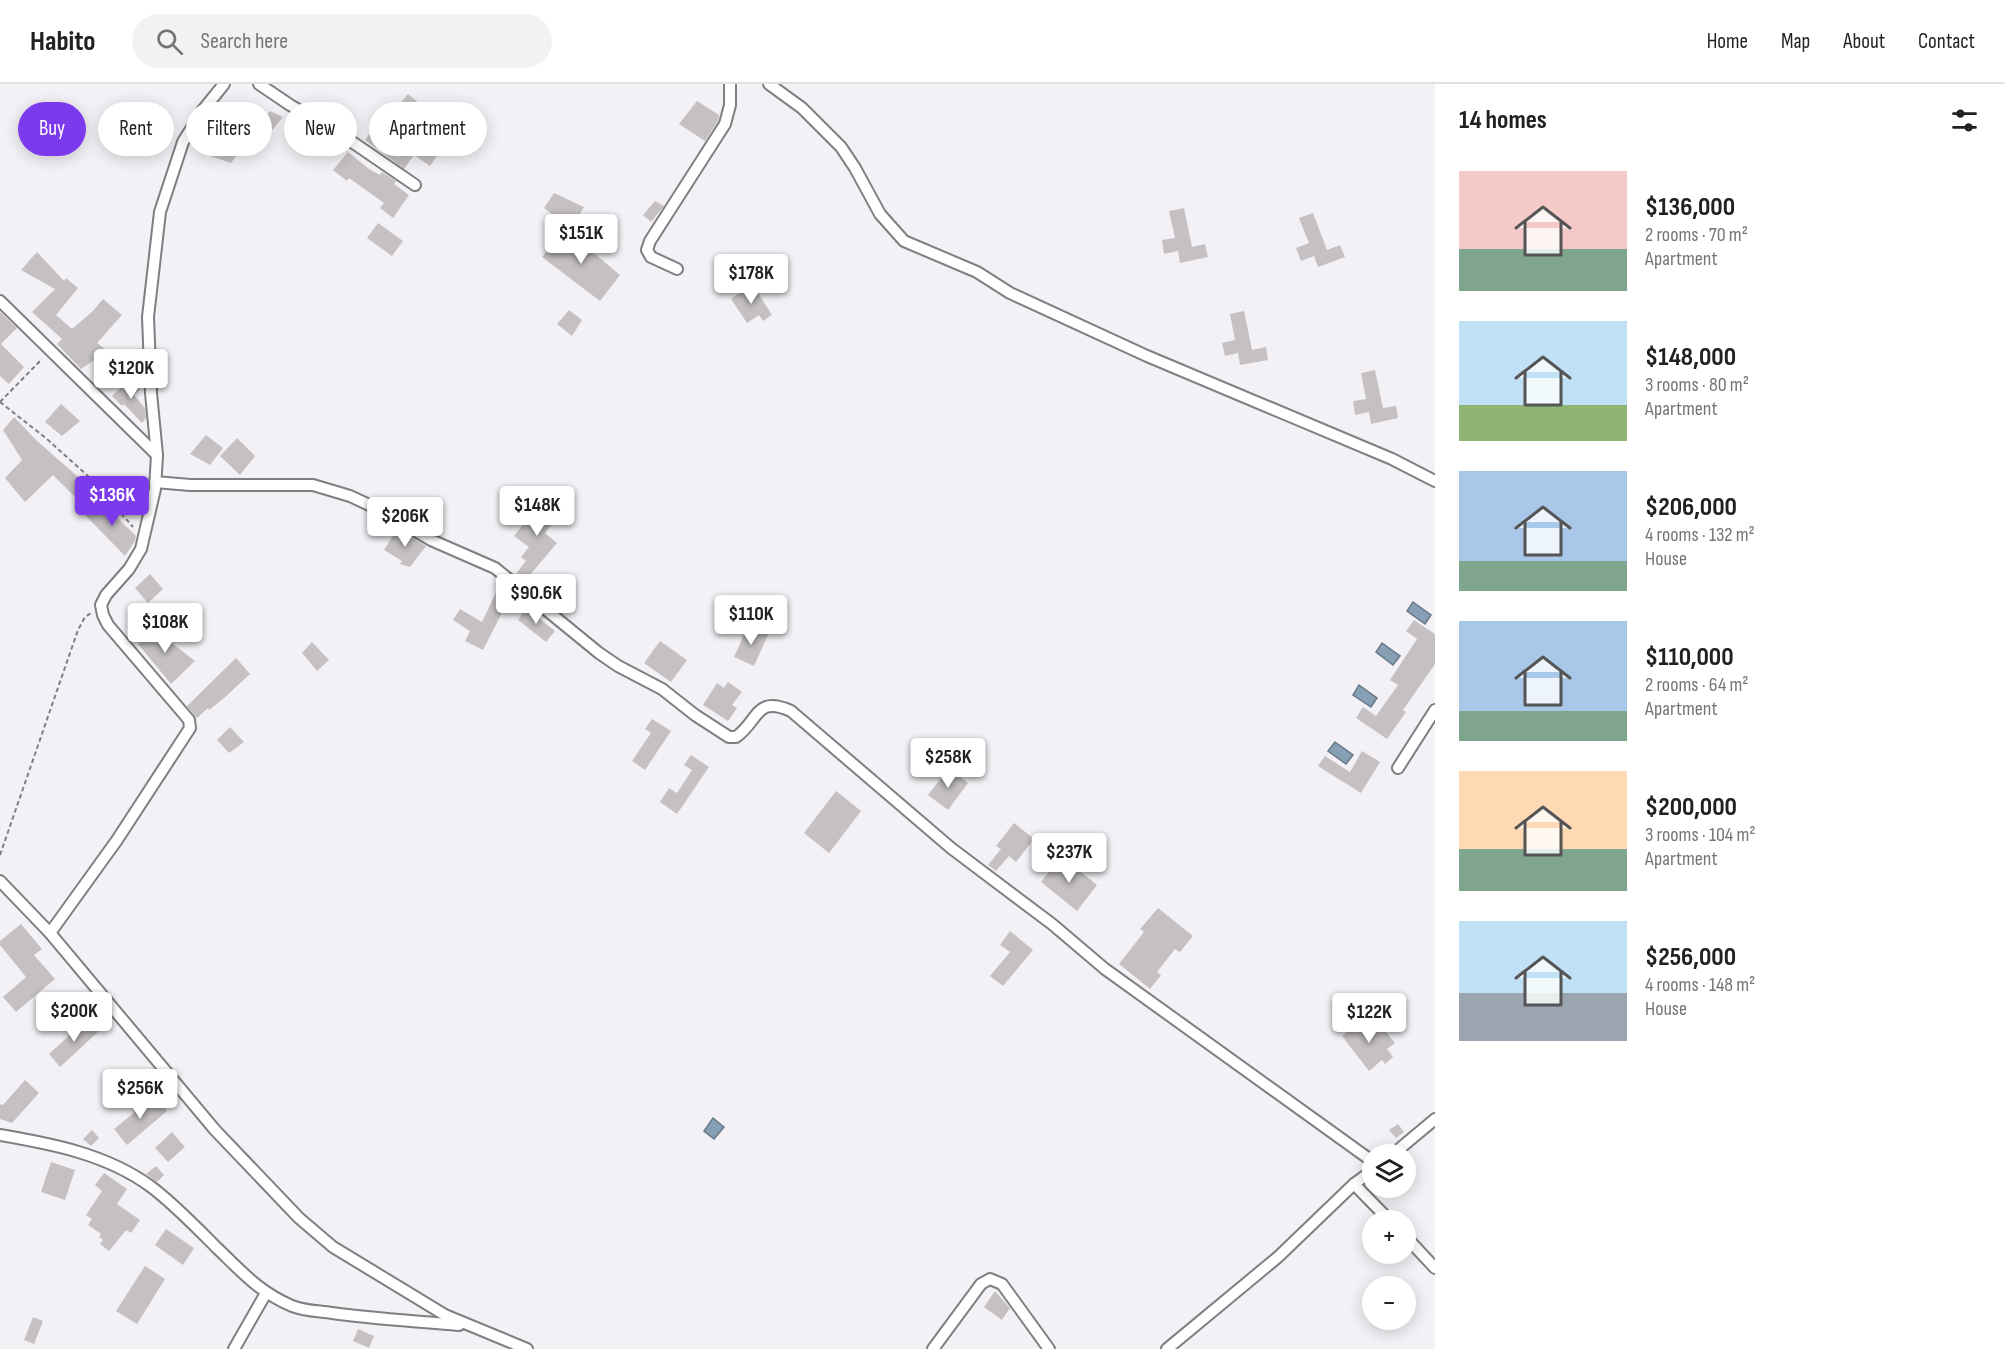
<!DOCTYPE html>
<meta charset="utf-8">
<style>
body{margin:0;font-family:"Sofia Sans Condensed",sans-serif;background:#f2f2f2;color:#202124;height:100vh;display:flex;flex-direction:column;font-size:22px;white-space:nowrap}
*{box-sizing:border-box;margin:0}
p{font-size:20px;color:#757577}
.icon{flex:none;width:33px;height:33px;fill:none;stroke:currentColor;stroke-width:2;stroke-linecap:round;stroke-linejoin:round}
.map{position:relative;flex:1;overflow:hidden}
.details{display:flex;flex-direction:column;background:#fff;width:570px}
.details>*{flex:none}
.banner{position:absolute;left:18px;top:18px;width:570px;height:54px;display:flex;gap:12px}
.controls{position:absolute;left:1362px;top:1060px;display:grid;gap:12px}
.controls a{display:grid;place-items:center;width:54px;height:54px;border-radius:50%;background:#fff;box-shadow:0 3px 15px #0003;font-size:30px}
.price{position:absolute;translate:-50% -51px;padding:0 14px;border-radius:6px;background:#fff;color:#222;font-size:20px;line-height:39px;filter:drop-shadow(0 2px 3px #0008)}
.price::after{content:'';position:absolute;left:50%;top:36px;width:18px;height:14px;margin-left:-9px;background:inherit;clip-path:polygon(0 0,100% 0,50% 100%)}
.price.on{background:#7c3aed;color:#fff}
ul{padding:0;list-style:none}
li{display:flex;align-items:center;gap:18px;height:150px;padding:0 24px}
li span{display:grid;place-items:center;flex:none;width:168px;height:120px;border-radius:0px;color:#555}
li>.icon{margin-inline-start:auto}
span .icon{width:72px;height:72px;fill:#fffc;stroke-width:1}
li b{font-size:26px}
h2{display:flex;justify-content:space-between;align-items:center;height:72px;padding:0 24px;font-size:26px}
.pill{padding:0 21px;border-radius:27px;background:#fff;box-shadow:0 3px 15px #0003;font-size:21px;line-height:54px}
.pill.on{background:#7c3aed;color:#fff}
header{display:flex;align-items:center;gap:36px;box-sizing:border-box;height:84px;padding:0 30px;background:#fff;border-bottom:2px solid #e0e0e0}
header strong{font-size:28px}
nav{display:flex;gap:33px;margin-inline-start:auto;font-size:21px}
.search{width:420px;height:54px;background:#f2f2f2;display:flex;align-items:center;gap:15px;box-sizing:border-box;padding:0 21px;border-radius:33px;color:#757577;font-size:22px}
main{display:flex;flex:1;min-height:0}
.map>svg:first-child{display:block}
</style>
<header>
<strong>Habito</strong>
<div class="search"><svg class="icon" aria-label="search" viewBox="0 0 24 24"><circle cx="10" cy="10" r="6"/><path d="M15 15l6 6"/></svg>Search here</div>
<nav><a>Home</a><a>Map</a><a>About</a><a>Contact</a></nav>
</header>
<main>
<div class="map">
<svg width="1435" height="1265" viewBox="0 0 1435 1265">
<rect width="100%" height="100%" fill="#f3f1f5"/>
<g fill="#879fb5" stroke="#677888" stroke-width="1.5">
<path d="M1413,518L1431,531L1425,540L1407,527Z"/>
<path d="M1382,559L1400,572L1393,581L1376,568Z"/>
<path d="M1359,601L1377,614L1371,623L1353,611Z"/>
<path d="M1335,658L1353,671L1346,680L1328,667Z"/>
<path d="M1079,761L1097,774L1091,783L1073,770Z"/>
<path d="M713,1034L724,1043L714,1055L704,1047Z"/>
</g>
<g fill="#c5c1c3">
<path d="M408,10L427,26L435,42L422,62L437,72L430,82L414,71L404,85L365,56L387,25L392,29Z"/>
<path d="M697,17L719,31L718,37L705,57L679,40Z"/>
<path d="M270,27L283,33L264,56L253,49Z"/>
<path d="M203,43L237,71L231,79L210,72L192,57Z"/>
<path d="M348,68L369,85L380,91L382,88L396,97L394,100L409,111L393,134L380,124L384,119L349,94L347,97L333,86Z"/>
<path d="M554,109L584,123L574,140L557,134L544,124Z"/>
<path d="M655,117L664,122L651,138L643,131Z"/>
<path d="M1184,124L1192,163L1205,160L1208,173L1180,179L1178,167L1164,170L1162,156L1175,154L1169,127Z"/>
<path d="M1313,129L1327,166L1340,161L1345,173L1318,183L1314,172L1301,177L1296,164L1309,159L1299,134Z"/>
<path d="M378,139L403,157L392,172L367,154Z"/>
<path d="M564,144L620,191L600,217L542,173Z"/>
<path d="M37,168L64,197L66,194L78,204L56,231L72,245L93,227L103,215L122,231L97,259L107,267L81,285L57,260L62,255L32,228L55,205L21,186Z"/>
<path d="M752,200L772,231L763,237L759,231L747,239L731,215Z"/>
<path d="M569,226L582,236L572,252L557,240Z"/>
<path d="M1244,227L1252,266L1266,263L1268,276L1240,281L1238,269L1225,272L1222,259L1235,256L1230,230Z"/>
<path d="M0,228L17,244L1,260L24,283L9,300L0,292Z"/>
<path d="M1375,286L1383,324L1396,322L1398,334L1371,340L1369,328L1355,331L1353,317L1366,315L1361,289Z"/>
<path d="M130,295L140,305L134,311L145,324L146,334L142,339L124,320L122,322L112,312Z"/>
<path d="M61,320L80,337L62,352L45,338Z"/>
<path d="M14,333L36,356L86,400V405L76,414L53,391L25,418L5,394L22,376L3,346Z"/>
<path d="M206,351L223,364L210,381L190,370Z"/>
<path d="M237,354L255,372L240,391L220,372Z"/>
<path d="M545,413L562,427L545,449L557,459L524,498L515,491L526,477L521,473L529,463L514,452Z"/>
<path d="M97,414L136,452L135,457L125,472L86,432Z"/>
<path d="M397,445L426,462L410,483L400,480L402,477L384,466Z"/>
<path d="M150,490L163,505L148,519L135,504Z"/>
<path d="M498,504L511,511L483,566L465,557L470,547L453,536L460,525L482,538Z"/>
<path d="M526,524L555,547L546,558L518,536Z"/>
<path d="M1414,536L1435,550V580L1403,626L1406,628L1387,655L1356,634L1363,623L1376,632L1398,601L1390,596L1417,555L1406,547Z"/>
<path d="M158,538L171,552L168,556L195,577L171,600L138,560Z"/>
<path d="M748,542L768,551L754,582L734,573Z"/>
<path d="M660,557L687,576L671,598L644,579Z"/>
<path d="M312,558L329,576L317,587L302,569Z"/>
<path d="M236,574L250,590L223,615L209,626L208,624L197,634L187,622Z"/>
<path d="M728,598L742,608L732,621L737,624L728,637L703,621L717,599L724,604Z"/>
<path d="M652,635L671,647L645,686L632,677L651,649L645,645Z"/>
<path d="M230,643L244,658L229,669L217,656Z"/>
<path d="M1362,667L1380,678L1361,709L1318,682L1325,672L1350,688Z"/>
<path d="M691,671L709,683L677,730L660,718L669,704L677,709L692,686L684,681Z"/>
<path d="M949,684L968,699L948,726L928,711Z"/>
<path d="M836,707L861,727L829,769L804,749Z"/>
<path d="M1014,739L1034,755L1016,778L1009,772L996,787L988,781L1001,765L996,762Z"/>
<path d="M1061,772L1097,801L1077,827L1041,798Z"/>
<path d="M1158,824L1193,852L1180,868L1175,865L1157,888L1161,891L1150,905L1119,880L1144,848L1140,845Z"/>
<path d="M21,840L42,865L34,871L55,895L16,928L3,913L26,893L0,861V857Z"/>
<path d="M1010,847L1033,866L1003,902L990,892L1010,868L1000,861Z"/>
<path d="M87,935L99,947L60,983L49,970Z"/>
<path d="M1363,935L1375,950L1382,943L1395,959L1387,965L1393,973L1385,980L1382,976L1369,987L1342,952Z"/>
<path d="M25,996L39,1009L12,1039L0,1035V1020L3,1021Z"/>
<path d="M154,1012L167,1027L127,1061L114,1045Z"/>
<path d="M1398,1040L1404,1048L1396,1054L1389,1046Z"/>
<path d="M92,1046L99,1054L91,1062L83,1055Z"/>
<path d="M172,1048L185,1063L168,1078L155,1064Z"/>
<path d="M51,1078L75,1086L65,1116L41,1108Z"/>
<path d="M156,1082L164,1091L157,1098L146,1090Z"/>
<path d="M104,1089L127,1105L117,1120L140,1136L131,1149L126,1146L109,1167L100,1160L103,1156L99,1153L101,1150L88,1141L92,1135L86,1131L102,1107L95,1101Z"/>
<path d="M166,1145L194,1164L183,1181L155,1161Z"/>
<path d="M145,1182L165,1195L137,1240L116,1227Z"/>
<path d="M995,1207L1010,1224L1002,1236L984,1223Z"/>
<path d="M33,1233L43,1237L34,1260L24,1256Z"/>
<path d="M358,1245L374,1252L369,1264L353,1257Z"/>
</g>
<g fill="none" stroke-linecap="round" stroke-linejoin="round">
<defs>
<g id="minor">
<path d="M259,0L290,21L342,51L415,101"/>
<path d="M769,0L802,24L841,63L855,84L880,130L904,157L977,188L1010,209L1147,272L1392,375L1435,397"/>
<path d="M677,185L651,173L647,166L650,157L725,40L730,21V0"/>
<path d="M0,217L157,371"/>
<path d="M155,398L190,401H313L350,412L380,426L431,456L495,484L599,569L618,582L662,605L695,631L729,653H736C759,637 755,611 791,627L951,764L1052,840L1105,885L1372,1077"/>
<path d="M1398,684L1435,626"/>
<path d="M0,797L50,849L215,1046L299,1134L333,1163L445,1231L527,1265"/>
<path d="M50,849L117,756L190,644L189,636L108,541L103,531L101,521L106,511L129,485L141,465L155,405L157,371L151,309L148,233L160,128L183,58L203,26L224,0"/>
<path d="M0,1051C52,1060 106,1070 150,1102C172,1118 197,1144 217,1164C242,1188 259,1208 292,1222C304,1227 319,1227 332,1229C374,1235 417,1237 459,1241"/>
<path d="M1392,1071L1435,1035"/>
<path d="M1354,1100L1390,1137"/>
<path d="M1406,1153L1435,1184"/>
<path d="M234,1265L266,1209"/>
<path d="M933,1265L981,1200L990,1195L1002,1200L1049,1265"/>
<path d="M1167,1265L1278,1173L1354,1100L1372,1087"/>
</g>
</defs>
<use href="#minor" stroke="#807e81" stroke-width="14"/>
<g stroke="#7f7e80" stroke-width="2" stroke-dasharray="4.5 3" stroke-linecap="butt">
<path d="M0,318L47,355L89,393L133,443"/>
<path d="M0,318L42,275"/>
<path d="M0,771L78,546L85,533L91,529"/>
</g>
<use href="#minor" stroke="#fff" stroke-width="10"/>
</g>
</svg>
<div class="controls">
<a><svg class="icon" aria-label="layers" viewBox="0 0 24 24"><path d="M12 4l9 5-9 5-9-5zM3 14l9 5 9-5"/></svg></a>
<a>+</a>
<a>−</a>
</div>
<b class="price" style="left:581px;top:181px">$151K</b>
<b class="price" style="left:751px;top:221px">$178K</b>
<b class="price" style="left:131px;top:316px">$120K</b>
<b class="price on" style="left:112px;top:443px">$136K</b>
<b class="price" style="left:537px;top:453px">$148K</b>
<b class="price" style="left:405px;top:464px">$206K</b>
<b class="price" style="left:536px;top:541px">$90.6K</b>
<b class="price" style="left:751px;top:562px">$110K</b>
<b class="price" style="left:165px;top:570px">$108K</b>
<b class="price" style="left:948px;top:705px">$258K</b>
<b class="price" style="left:1069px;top:800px">$237K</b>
<b class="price" style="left:74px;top:959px">$200K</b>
<b class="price" style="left:1369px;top:960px">$122K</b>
<b class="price" style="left:140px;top:1036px">$256K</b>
<div class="banner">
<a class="pill on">Buy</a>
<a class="pill">Rent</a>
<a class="pill">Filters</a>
<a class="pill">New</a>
<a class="pill">Apartment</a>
</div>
</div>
<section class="details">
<h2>14 homes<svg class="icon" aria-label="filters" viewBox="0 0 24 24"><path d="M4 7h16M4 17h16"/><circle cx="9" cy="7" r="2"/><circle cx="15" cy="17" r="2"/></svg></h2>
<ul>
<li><span style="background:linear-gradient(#f6c9c9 65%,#7fa58c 0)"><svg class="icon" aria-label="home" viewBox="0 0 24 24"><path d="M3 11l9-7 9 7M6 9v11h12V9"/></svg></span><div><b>$136,000</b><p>2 rooms · 70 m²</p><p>Apartment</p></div></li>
<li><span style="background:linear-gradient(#bfe0f5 70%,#8fb573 0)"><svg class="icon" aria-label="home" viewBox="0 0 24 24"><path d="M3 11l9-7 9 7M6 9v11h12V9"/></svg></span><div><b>$148,000</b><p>3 rooms · 80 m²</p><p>Apartment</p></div></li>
<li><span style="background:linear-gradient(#a9c7e8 75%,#7fa58c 0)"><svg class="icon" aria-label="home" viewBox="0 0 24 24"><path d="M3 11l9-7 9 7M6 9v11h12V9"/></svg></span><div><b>$206,000</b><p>4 rooms · 132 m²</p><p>House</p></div></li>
<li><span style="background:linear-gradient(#a9c7e8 75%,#7fa58c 0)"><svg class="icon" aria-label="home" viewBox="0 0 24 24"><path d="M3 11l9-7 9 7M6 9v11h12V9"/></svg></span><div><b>$110,000</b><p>2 rooms · 64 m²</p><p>Apartment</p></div></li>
<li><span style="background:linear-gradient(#ffd9b3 65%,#7fa58c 0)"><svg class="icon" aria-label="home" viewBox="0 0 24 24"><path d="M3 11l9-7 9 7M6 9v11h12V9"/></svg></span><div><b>$200,000</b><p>3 rooms · 104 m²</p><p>Apartment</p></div></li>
<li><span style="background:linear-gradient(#bfe0f5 60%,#9aa5b1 0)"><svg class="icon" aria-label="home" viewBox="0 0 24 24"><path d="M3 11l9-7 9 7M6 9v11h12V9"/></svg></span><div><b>$256,000</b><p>4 rooms · 148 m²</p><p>House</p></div></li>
</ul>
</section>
</main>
